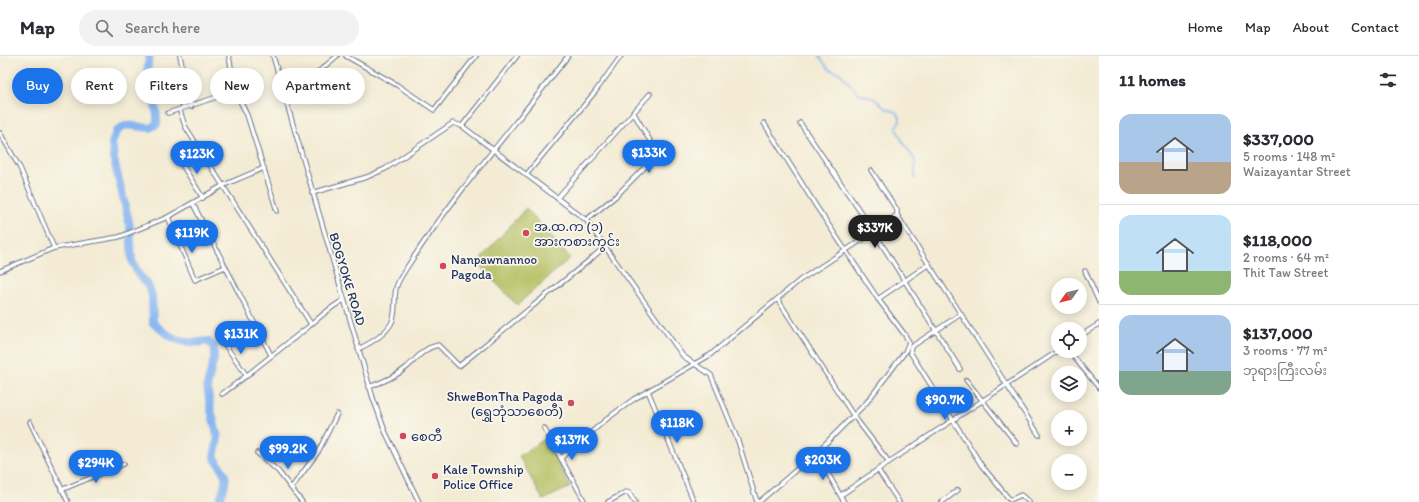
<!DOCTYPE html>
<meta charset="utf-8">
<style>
body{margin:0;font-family:Itim,"Noto Sans Myanmar",sans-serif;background:#f2f2f3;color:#2b2b33;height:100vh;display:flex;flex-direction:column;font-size:15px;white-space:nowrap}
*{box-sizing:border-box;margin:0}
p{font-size:13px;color:#7c7c81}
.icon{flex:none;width:22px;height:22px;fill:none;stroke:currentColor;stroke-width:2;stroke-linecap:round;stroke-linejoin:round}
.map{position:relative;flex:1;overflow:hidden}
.sheet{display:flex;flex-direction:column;background:#fff;width:320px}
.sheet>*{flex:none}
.top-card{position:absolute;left:12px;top:12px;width:380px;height:36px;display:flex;gap:8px}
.needle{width:26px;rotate:236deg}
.fabs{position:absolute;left:1051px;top:222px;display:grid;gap:8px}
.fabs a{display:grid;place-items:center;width:36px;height:36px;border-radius:50%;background:#fff;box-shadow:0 2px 10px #0003;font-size:20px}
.price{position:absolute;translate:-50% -34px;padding:0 9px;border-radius:14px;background:#1a73e8;color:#fff;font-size:13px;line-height:26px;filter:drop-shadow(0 1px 2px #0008)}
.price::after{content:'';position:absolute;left:50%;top:24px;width:12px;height:9px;margin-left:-6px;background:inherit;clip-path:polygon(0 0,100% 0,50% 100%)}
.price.selected{background:#222;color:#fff}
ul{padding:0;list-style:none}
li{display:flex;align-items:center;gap:12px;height:100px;padding:0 20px}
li+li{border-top:1px solid #e1e1e2}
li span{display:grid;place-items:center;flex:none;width:112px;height:80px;border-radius:12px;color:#555}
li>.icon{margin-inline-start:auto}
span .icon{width:48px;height:48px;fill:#fffc;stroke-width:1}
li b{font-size:17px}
h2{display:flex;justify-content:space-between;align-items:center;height:48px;padding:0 20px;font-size:17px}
.tag{padding:0 14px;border-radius:18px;background:#fff;box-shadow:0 2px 10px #0003;font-size:14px;line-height:36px}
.tag.selected{background:#1a73e8;color:#fff}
header{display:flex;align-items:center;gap:24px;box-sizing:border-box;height:56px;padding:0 20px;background:#fff;border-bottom:1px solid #e1e1e2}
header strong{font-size:19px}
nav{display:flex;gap:22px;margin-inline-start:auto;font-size:14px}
.search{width:280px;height:36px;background:#f2f2f3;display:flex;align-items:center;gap:10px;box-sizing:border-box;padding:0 14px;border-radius:22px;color:#7c7c81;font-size:15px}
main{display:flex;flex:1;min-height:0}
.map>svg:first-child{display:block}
</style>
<header>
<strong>Map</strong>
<div class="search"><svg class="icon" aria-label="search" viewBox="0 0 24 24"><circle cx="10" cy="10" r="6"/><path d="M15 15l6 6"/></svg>Search here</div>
<nav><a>Home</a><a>Map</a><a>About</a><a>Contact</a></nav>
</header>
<main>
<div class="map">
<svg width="1099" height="446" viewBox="0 0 1099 446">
<rect width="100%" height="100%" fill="#fbf7ec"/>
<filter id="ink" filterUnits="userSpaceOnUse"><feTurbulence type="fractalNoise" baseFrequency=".025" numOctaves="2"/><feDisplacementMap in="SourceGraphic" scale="8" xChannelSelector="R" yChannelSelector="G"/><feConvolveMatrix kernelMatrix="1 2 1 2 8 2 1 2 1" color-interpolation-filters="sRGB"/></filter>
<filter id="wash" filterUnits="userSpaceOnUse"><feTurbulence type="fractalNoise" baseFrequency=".012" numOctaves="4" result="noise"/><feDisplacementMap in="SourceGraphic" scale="16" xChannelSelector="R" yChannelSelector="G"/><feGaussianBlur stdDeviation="0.9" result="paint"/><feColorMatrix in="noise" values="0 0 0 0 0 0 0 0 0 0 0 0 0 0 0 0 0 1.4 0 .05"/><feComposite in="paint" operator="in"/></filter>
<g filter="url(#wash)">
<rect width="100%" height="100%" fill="#f3ebd4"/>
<g fill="#b3bf60" stroke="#67775f">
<path d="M526,152L570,202L517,249L477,207Z"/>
<path d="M546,382L570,431L543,444L519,400Z"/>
</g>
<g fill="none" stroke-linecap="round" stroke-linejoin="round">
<path stroke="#86b5f1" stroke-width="1.5" d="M819,0L829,13L841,18L858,37L875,43L886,53L896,56L900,62V65L896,71L901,83L915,104V123"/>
<path stroke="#86b5f1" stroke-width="8" d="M150,0C141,27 159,42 157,68L150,72L125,69L116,76L112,87L114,104L130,170L132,204L138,218L148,229L152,239L153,267C172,283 182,290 208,285L214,291V303L207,330L211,354L218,382L214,401C230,424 227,421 219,446"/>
</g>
</g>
<g filter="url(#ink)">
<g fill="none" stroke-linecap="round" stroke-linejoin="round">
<defs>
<g id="street">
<path d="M180,0L191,51"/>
<path d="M229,0L235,35L247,59L277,155"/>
<path d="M273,0L373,342L385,375L419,446"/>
<path d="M346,0L397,29L434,54L476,0"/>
<path d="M283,36L312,21L337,0"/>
<path d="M180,55L185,70L311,268"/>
<path d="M168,57L235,35"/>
<path d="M800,67L874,176L960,313"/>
<path d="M462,70L517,0"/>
<path d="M0,77L20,112L54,192L119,181L168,161L224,129L264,112"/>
<path d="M179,104L203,142"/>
<path d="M526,119L595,36L621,0"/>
<path d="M312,137L367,121L385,113L453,67L462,70L586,164L683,300L711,319L738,385L757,446"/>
<path d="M557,142L650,38"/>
<path d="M193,148L271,299"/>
<path d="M897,159L1039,379"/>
<path d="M168,161L195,224L225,211"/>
<path d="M586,164L616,140L655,101L652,88L633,56"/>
<path d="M0,215L54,192"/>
<path d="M1085,215L1099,246"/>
<path d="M878,243L929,208"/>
<path d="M778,244L853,359L889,406L841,439"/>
<path d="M961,258L914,289L911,291L910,296L982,410L1010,444L1021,439L1029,446"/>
<path d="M1080,280L1099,268"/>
<path d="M223,286L247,320"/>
<path d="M358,293C371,287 392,276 394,259C397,238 391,236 404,216C453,139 513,72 568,0"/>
<path d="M1069,295L1099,332"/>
<path d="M966,324L1017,388"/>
<path d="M369,331C382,326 395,321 406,312C417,303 423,292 438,289L459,310L592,202L601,194L602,185"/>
<path d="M648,335L694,446"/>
<path d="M222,338C251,317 278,294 307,272C319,262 330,251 344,244"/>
<path d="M30,366L68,446"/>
<path d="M544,372L585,446"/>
<path d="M816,396L844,446"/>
<path d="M257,397L278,415L302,446"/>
<path d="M561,402L608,362L634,343L710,299L800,224L874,176L897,159V154L871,114"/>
<path d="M889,406L1058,295"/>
<path d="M878,414L899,446"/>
<path d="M292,431L318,396L337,358"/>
<path d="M61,434L124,408"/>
<path d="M608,446L626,436L629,437L635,446"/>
<path d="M759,446L819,394L867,346L905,296L909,286L905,279L878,243L816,150L764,67"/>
<path d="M942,446L958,434"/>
</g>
</defs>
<use href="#street" stroke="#677187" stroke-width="5.5"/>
<use href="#street" stroke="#fff" stroke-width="3.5"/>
</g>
</g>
<g fill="#d1495b" stroke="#fbf7ec" stroke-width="1.5">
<circle cx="526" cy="177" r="4"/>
<circle cx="443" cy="210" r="4"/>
<circle cx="571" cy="347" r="4"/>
<circle cx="403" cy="380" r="4"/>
<circle cx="435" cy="420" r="4"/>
</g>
<g text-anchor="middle" stroke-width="3.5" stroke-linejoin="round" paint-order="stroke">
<g font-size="13" fill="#1b2f5e" stroke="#fbf7ec" text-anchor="start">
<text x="534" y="175">အ.ထ.က (၁)<tspan x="534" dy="15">အားကစားကွင်း</tspan></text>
<text x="451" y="208">Nanpawnannoo<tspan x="451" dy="15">Pagoda</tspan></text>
<text x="563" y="345" text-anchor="end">ShweBonTha Pagoda<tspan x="563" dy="15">(ရွှေဘုံသာစေတီ)</tspan></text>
<text x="411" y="385">စေတီ</text>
<text x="443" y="418">Kale Township<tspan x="443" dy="15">Police Office</tspan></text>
</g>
<g font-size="13" fill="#1b2f5e" stroke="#fbf7ec">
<text transform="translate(348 223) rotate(73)" y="5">BOGYOKE ROAD</text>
</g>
</g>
</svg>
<div class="fabs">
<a><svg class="needle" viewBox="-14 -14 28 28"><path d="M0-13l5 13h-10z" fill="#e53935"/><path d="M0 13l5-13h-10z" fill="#7c7c81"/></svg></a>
<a><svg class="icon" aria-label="locate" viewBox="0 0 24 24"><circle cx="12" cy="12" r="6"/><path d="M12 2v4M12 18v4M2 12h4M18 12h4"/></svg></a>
<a><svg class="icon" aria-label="layers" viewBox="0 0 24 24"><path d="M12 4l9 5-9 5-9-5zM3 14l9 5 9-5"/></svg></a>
<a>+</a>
<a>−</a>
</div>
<b class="price" style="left:649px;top:118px">$133K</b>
<b class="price" style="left:197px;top:119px">$123K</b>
<b class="price selected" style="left:875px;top:193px">$337K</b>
<b class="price" style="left:192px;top:198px">$119K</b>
<b class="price" style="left:241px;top:299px">$131K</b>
<b class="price" style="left:945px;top:365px">$90.7K</b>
<b class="price" style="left:677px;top:388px">$118K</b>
<b class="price" style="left:572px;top:405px">$137K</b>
<b class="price" style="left:288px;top:414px">$99.2K</b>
<b class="price" style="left:823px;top:425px">$203K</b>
<b class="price" style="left:96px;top:428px">$294K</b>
<div class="top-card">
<a class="tag selected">Buy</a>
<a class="tag">Rent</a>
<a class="tag">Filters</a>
<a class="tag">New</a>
<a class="tag">Apartment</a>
</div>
</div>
<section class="sheet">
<h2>11 homes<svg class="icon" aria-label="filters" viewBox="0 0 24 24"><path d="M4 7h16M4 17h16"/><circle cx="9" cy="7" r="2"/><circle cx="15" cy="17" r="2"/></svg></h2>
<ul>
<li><span style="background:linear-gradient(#a9c7e8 60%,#b9a48a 0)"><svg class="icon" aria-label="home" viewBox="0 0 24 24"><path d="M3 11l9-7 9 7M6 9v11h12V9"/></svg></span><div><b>$337,000</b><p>5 rooms · 148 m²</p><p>Waizayantar Street</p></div></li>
<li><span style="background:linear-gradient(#bfe0f5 70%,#8fb573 0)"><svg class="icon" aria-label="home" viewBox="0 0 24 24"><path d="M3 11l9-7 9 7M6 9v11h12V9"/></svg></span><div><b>$118,000</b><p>2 rooms · 64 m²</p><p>Thit Taw Street</p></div></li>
<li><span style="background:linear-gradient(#a9c7e8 70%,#7fa58c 0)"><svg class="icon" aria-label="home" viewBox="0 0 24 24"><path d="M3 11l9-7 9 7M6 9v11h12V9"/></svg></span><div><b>$137,000</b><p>3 rooms · 77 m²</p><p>ဘုရားကြီးလမ်း</p></div></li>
</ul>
</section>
</main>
